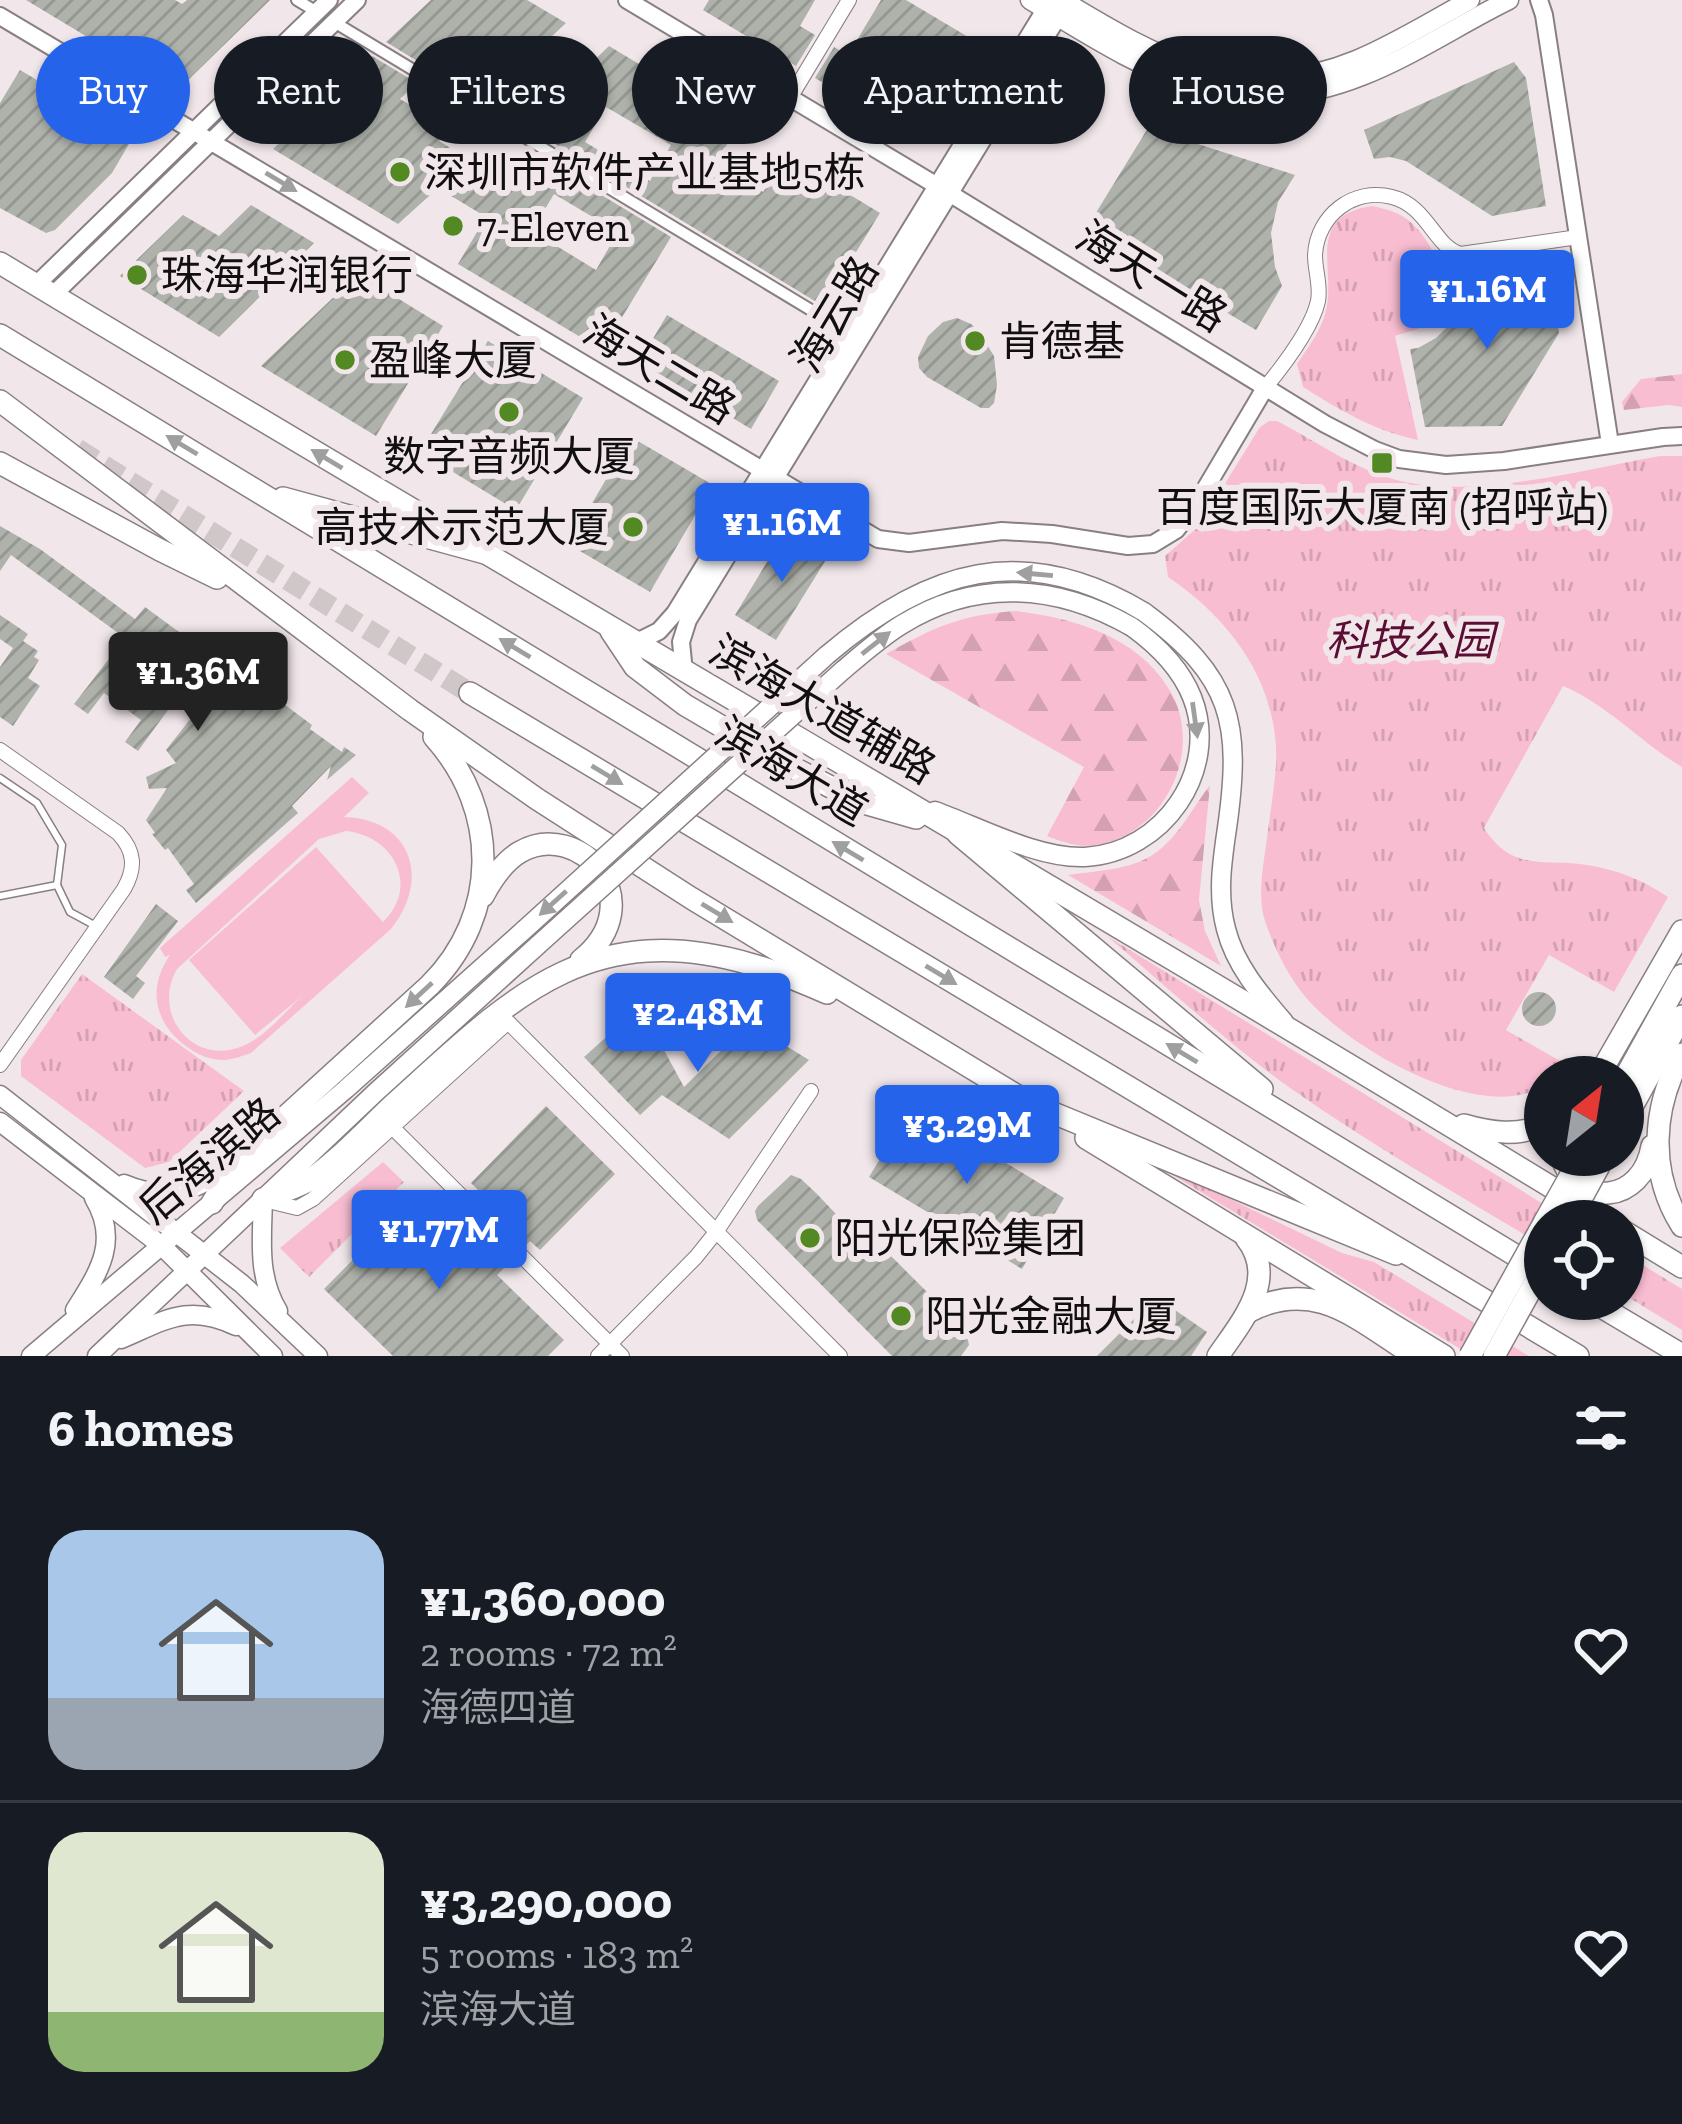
<!DOCTYPE html>
<meta charset="utf-8">
<style>
body{margin:0;font-family:"Zilla Slab","Noto Sans SC",serif;background:#20242c;color:#f1f3f6;height:100vh;display:flex;flex-direction:column;font-size:45px;white-space:nowrap}
*{box-sizing:border-box;margin:0}
p{font-size:39px;color:#9ea1a6}
.icon{flex:none;width:66px;height:66px;fill:none;stroke:currentColor;stroke-width:2;stroke-linecap:round;stroke-linejoin:round}
.map{position:relative;height:1356px;overflow:hidden}
.sheet{display:flex;flex-direction:column;background:#171b24;flex:1}
.sheet>*{flex:none}
.top-card{position:absolute;left:36px;top:36px;width:1611px;height:108px;display:flex;gap:24px}
.needle{width:78px;rotate:30deg}
.buttons{position:absolute;left:1524px;top:1056px;display:grid;gap:24px}
.buttons a{display:grid;place-items:center;width:120px;height:120px;border-radius:50%;background:#171b24;box-shadow:0 3px 9px #0004;font-size:60px}
.price{position:absolute;translate:-50% -102px;padding:0 27px;border-radius:12px;background:#2563eb;color:#fff;font-size:39px;line-height:78px;filter:drop-shadow(0 3px 6px #0008)}
.price::after{content:'';position:absolute;left:50%;top:72px;width:36px;height:27px;margin-left:-18px;background:inherit;clip-path:polygon(0 0,100% 0,50% 100%)}
.price.on{background:#222;color:#fff}
ul{padding:0;list-style:none}
li{display:flex;align-items:center;gap:36px;height:300px;padding:0 48px}
li+li{border-top:3px solid #363941}
li span{display:grid;place-items:center;flex:none;width:336px;height:240px;border-radius:36px;color:#555}
li>.icon{margin-inline-start:auto}
span .icon{width:144px;height:144px;fill:#fffc;stroke-width:1}
li b{font-size:51px}
h2{display:flex;justify-content:space-between;align-items:center;height:144px;padding:0 48px;font-size:51px}
.tag{padding:0 42px;border-radius:54px;background:#171b24;box-shadow:0 3px 9px #0004;font-size:42px;line-height:108px}
.tag.on{background:#2563eb;color:#fff}
.map>svg:first-child{display:block}
</style>
<div class="map">
<svg width="1682" height="1356" viewBox="0 0 1682 1356">
<defs>
<pattern id="grass-tufts" width="24" height="20" patternUnits="userSpaceOnUse" patternTransform="scale(3)"><rect width="24" height="20" fill="#f9bdd2"/><path d="M3 7l-1-3M5 7V3M7 7l1-3M15 17l-1-3M17 17v-4M19 17l1-3" fill="none" stroke="#d4a1b3"/></pattern>
<pattern id="forest-firs" width="22" height="20" patternUnits="userSpaceOnUse" patternTransform="scale(3)"><rect width="22" height="20" fill="#f9bdd2"/><path d="M5 1l3.5 6h-7zM16 11l3.5 6h-7z" fill="#d4a1b3"/></pattern>
<pattern id="building-hatch" width="6" height="6" patternUnits="userSpaceOnUse" patternTransform="scale(3)"><rect width="6" height="6" fill="#aeb2ab"/><path d="M-1 1l2-2M0 6l6-6M5 7l2-2" fill="none" stroke="#959892"/></pattern>
</defs>
<rect width="100%" height="100%" fill="#f1e7ea"/>
<g fill="url(#grass-tufts)">
<path d="M1372,206C1385,209 1397,211 1408,220C1434,240 1458,294 1430,321C1420,330 1407,332 1395,336L1418,440C1375,431 1341,411 1303,387L1297,364C1309,346 1324,327 1327,305C1334,264 1307,216 1372,206Z"/>
<path d="M1269,421H1277C1316,441 1351,467 1393,479C1471,501 1581,470 1660,456H1682V767C1640,742 1608,705 1563,686L1484,828C1513,873 1543,858 1587,865C1618,870 1643,880 1668,897L1614,992L1549,955L1506,1030L1567,1065L1555,1077H1545V1085C1482,1127 1344,1046 1303,994C1287,974 1273,945 1265,921C1256,894 1265,858 1268,830C1271,809 1274,788 1276,766C1280,686 1232,620 1168,577L1165,556L1198,527L1260,427Z"/>
<path d="M1107,936L1571,1221H1545V1247C1461,1196 1374,1147 1293,1090C1228,1044 1168,988 1107,936Z"/>
<path d="M82,974L244,1091L169,1162L145,1168L21,1076V1060Z"/>
<path d="M1143,1157L1342,1253L1374,1262L1529,1356H1472Z"/>
<path d="M383,1162L404,1182L309,1277L280,1248Z"/>
<path d="M1623,1253L1682,1289V1330L1623,1294Z"/>
</g>
<g fill="url(#forest-firs)">
<path d="M1682,374V407L1669,405L1624,410L1622,402L1641,379Z"/>
<path d="M1016,611C1073,618 1137,636 1169,689C1205,747 1167,831 1101,844C1082,849 1065,843 1047,836L1084,767L886,654C935,627 959,615 1016,611Z"/>
<path d="M1210,785L1199,900L1205,931L1221,966L1068,875C1095,871 1131,870 1154,854C1178,838 1193,807 1210,785Z"/>
</g>
<path fill="#f9bdd2" fill-rule="evenodd" d="M352,777L369,793L344,817C412,819 431,879 391,929L251,1053C242,1056 232,1060 223,1060C209,1060 197,1054 187,1047C154,1023 147,988 170,955L165,957L160,948ZM346,831C394,836 420,886 383,922L316,847L189,960L255,1035L302,996C285,1012 265,1037 243,1046C193,1067 151,1014 177,969L319,839Z"/>
<g fill="url(#building-hatch)" fill-rule="evenodd">
<path d="M26,0H175L182,4L187,0H270L177,91Z"/>
<path d="M431,0H527L566,23L534,53L576,78L609,46L739,124L716,163L763,192L786,156L880,213L823,306L542,136L559,108L457,47L432,70L386,42ZM606,107L671,145L650,181L585,142Z"/>
<path d="M709,0H815L800,26L815,35L796,66L703,10Z"/>
<path d="M881,0H906L980,44L922,142L815,78L834,47L848,55Z"/>
<path d="M372,56L417,83L400,99L451,129L439,141L512,186L532,153L671,237L602,350L458,264L486,217L438,188L398,224L273,149ZM554,194L618,232L596,270L532,231Z"/>
<path d="M1514,62L1526,78L1546,206L1492,216L1406,161L1390,157L1374,159L1364,130Z"/>
<path d="M20,70L133,137L112,173L55,230L46,233L0,208V103Z"/>
<path d="M1148,128L1295,175L1278,202L1271,233L1275,267L1282,286L1256,330L1086,229Z"/>
<path d="M251,205L314,243L219,337L120,276L183,215L219,236Z"/>
<path d="M1550,271L1559,333L1502,426L1425,427L1410,349L1418,348L1436,338L1448,326L1462,300L1466,282Z"/>
<path d="M358,274L443,326L376,436L261,366Z"/>
<path d="M667,315L779,381L751,429L639,362Z"/>
<path d="M957,318L971,324L979,332L994,356L997,385L994,403L989,408H981L927,377L919,368L918,357L928,336L943,322Z"/>
<path d="M488,341L583,398L516,510L420,452Z"/>
<path d="M631,437L713,485L650,592L568,544Z"/>
<path d="M0,526L40,549L135,619L145,607L228,668L230,664L312,725L310,729L342,752L344,747L356,755L327,780L331,766L292,806L298,813L196,903L186,890L194,884L168,848L165,850L152,834L155,833L146,820L167,788L149,789L146,777L176,763L166,750L195,713L176,699L138,751L125,742L141,720L104,693L88,714L74,704L125,638L11,555L0,571Z"/>
<path d="M787,529L829,555L776,640L735,615Z"/>
<path d="M0,615L28,634L23,641L38,651L34,657L39,660L28,678L40,686L13,726L0,717V667L13,648L0,639Z"/>
<path d="M156,904L178,921L136,976L145,983L133,999L104,977Z"/>
<circle cx="1539" cy="1009" r="17"/>
<path d="M646,1017L684,1087L749,1023L809,1060L729,1139L662,1095L640,1115L584,1057L603,1040L626,1025Z"/>
<path d="M546,1106L615,1174L540,1250L530,1241L526,1245L476,1195L480,1192L471,1183Z"/>
<path d="M912,1106L1064,1198L1022,1269L869,1177Z"/>
<path d="M791,1175L801,1179L817,1194L870,1250L881,1248L886,1251L966,1331L969,1345L961,1356H892L757,1220L755,1211L758,1206Z"/>
<path d="M416,1196L446,1225L460,1211L511,1261L497,1275L564,1340L548,1356H393L324,1289Z"/>
<path d="M1156,1297L1207,1332L1191,1356H1097Z"/>
</g>
<g fill="none" stroke-linecap="round" stroke-linejoin="round">
<path stroke="#d0c7c9" stroke-width="21" stroke-dasharray="21 10" stroke-linecap="butt" d="M77,449L470,693"/>
<defs>
<g id="service">
<path d="M0,778L37,803L62,845L57,885"/>
<path d="M0,896L57,885L70,912L94,925"/>
</g>
<g id="pedestrian">
<path d="M297,0L317,12"/>
<path d="M334,22L849,333"/>
</g>
<g id="minor">
<path d="M790,98L849,0"/>
<path d="M1265,388C1283,366 1312,329 1318,301C1321,286 1315,271 1315,255C1317,215 1354,187 1392,197C1428,206 1434,247 1461,254L1578,237"/>
<path d="M0,750L118,833C135,851 136,868 124,889L0,1065"/>
<path d="M392,1127L622,1356"/>
<path d="M264,1200L297,1208L313,1199L508,1022L840,1356"/>
<path d="M598,1356L696,1257L716,1232L811,1091"/>
</g>
<g id="tertiary">
<path d="M627,0L949,193L1325,424L1375,450L1399,459L1446,465L1504,461L1663,437L1682,436"/>
<path d="M1539,0L1544,15L1610,444"/>
<path d="M0,16L878,539L909,543L1002,531L1052,534L1128,546L1153,544L1176,530L1195,506L1265,388"/>
<path d="M36,285L329,0"/>
<path d="M53,295L357,0"/>
<path d="M635,643L659,631L675,613L1051,0"/>
<path d="M684,672L681,642L688,620L1064,7"/>
</g>
<g id="secondary">
<path d="M1030,0C1141,67 1229,129 1362,76C1413,56 1460,24 1509,0"/>
<path d="M1062,0C1158,58 1242,107 1356,60C1395,44 1433,20 1470,0"/>
<path d="M1144,612C1232,677 1242,723 1227,828C1222,862 1217,895 1226,929C1235,965 1260,994 1284,1022"/>
<path d="M935,811C979,827 1038,859 1085,857C1163,853 1221,770 1192,697C1180,667 1157,645 1132,627"/>
<path d="M0,1095L242,1284L318,1356"/>
<path d="M0,1122L162,1246L273,1356"/>
<path d="M124,1184C166,1202 197,1192 231,1165"/>
<path d="M263,1199C262,1239 257,1276 278,1311"/>
<path d="M75,1310C99,1272 120,1241 94,1198"/>
<path d="M121,1339C166,1320 188,1303 236,1326"/>
<path d="M31,1356L346,1089L524,930"/>
<path d="M97,1356L376,1092L538,945"/>
</g>
<g id="primary">
<path d="M0,263C534,586 1075,896 1607,1221"/>
<path d="M0,401L410,710L537,799L691,898L1029,1103L1396,1254"/>
<path d="M0,463L160,550L217,578"/>
<path d="M611,631L635,667L685,705L782,762L860,802L916,818"/>
<path d="M483,896C492,879 503,862 520,852C579,818 654,901 581,960"/>
<path d="M1682,1054C1652,1108 1648,1172 1682,1226"/>
<path d="M1598,1077L1682,931"/>
<path d="M1623,1081L1682,975"/>
<path d="M1623,1123L1682,1016"/>
<path d="M1464,1125C1492,1133 1517,1136 1545,1125"/>
<path d="M1086,1138L1444,1356"/>
<path d="M1561,1155C1577,1211 1643,1203 1652,1146"/>
<path d="M263,1199C277,1194 293,1189 306,1182C332,1167 371,1125 395,1103C508,1001 585,917 750,964C776,971 802,982 827,993"/>
<path d="M212,1203L240,1158L430,985C500,915 500,810 434,737"/>
<path d="M1623,1231L1682,1267"/>
<path d="M1248,1312C1315,1276 1359,1321 1415,1356"/>
<path d="M1218,1356C1242,1321 1279,1279 1246,1238"/>
</g>
<g id="trunk">
<path d="M0,335L1538,1269"/>
<path d="M283,498L485,553"/>
<path d="M470,693L1578,1356"/>
<path d="M958,834L1262,1089"/>
<path d="M1588,1299L1682,1355"/>
</g>
</defs>
<use href="#service" stroke="#887f82" stroke-width="9"/>
<use href="#pedestrian" stroke="#887f82" stroke-width="14"/>
<use href="#minor" stroke="#887f82" stroke-width="16"/>
<use href="#tertiary" stroke="#887f82" stroke-width="20"/>
<use href="#secondary" stroke="#887f82" stroke-width="21"/>
<use href="#primary" stroke="#887f82" stroke-width="24"/>
<use href="#trunk" stroke="#887f82" stroke-width="24"/>
<use href="#service" stroke="#fff" stroke-width="6"/>
<use href="#pedestrian" stroke="#fff" stroke-width="10"/>
<use href="#minor" stroke="#fff" stroke-width="14"/>
<use href="#tertiary" stroke="#fff" stroke-width="16"/>
<use href="#secondary" stroke="#fff" stroke-width="18"/>
<use href="#primary" stroke="#fff" stroke-width="21"/>
<use href="#trunk" stroke="#fff" stroke-width="21"/>
<defs>
<g id="secondary-bridge">
<path d="M524,930L827,655C928,569 1023,540 1144,612"/>
<path d="M538,945L842,671C861,655 880,638 901,625C976,578 1057,584 1132,627"/>
</g>
<g id="primary-bridge">
<path d="M1545,1221L1582,1155"/>
<path d="M1569,1221L1605,1155"/>
<path d="M1470,1356L1545,1221"/>
<path d="M1494,1356L1545,1264"/>
</g>
</defs>
<use href="#secondary-bridge" stroke="#887f82" stroke-width="21" stroke-linecap="butt"/>
<use href="#primary-bridge" stroke="#887f82" stroke-width="24" stroke-linecap="butt"/>
<use href="#secondary-bridge" stroke="#fff" stroke-width="18"/>
<use href="#primary-bridge" stroke="#fff" stroke-width="21"/>
</g>
<defs><path id="oneway-solid" d="M-6-.8H1V-3.2L6.5 0L1 3.2V.8H-6Z" transform="scale(3)"/></defs>
<g fill="#a09f9f">
<use href="#oneway-solid" transform="translate(281 182) rotate(31)"/>
<use href="#oneway-solid" transform="translate(182 445) rotate(-149)"/>
<use href="#oneway-solid" transform="translate(327 459) rotate(-149)"/>
<use href="#oneway-solid" transform="translate(1035 574) rotate(-175)"/>
<use href="#oneway-solid" transform="translate(876 643) rotate(-38)"/>
<use href="#oneway-solid" transform="translate(515 648) rotate(-149)"/>
<use href="#oneway-solid" transform="translate(1195 720) rotate(82)"/>
<use href="#oneway-solid" transform="translate(607 775) rotate(31)"/>
<use href="#oneway-solid" transform="translate(848 851) rotate(-149)"/>
<use href="#oneway-solid" transform="translate(553 903) rotate(138)"/>
<use href="#oneway-solid" transform="translate(717 913) rotate(31)"/>
<use href="#oneway-solid" transform="translate(941 975) rotate(31)"/>
<use href="#oneway-solid" transform="translate(419 995) rotate(137)"/>
<use href="#oneway-solid" transform="translate(1182 1053) rotate(-149)"/>
</g>
<g fill="#538923" stroke="#f1e7ea" stroke-width="4.5">
<circle cx="400" cy="172" r="12"/>
<circle cx="453" cy="226" r="12"/>
<circle cx="137" cy="275" r="12"/>
<circle cx="975" cy="341" r="12"/>
<circle cx="345" cy="360" r="12"/>
<circle cx="509" cy="412" r="12"/>
<rect x="1370" y="451" width="24" height="24" rx="6"/>
<circle cx="633" cy="527" r="12"/>
<circle cx="810" cy="1238" r="12"/>
<circle cx="901" cy="1316" r="12"/>
</g>
<g text-anchor="middle" stroke-width="12" stroke-linejoin="round" paint-order="stroke">
<g font-size="42" fill="#120f10" stroke="#f1e7ea" text-anchor="start">
<text x="424" y="187">深圳市软件产业基地5栋</text>
<text x="477" y="241">7-Eleven</text>
<text x="161" y="290">珠海华润银行</text>
<text x="999" y="356">肯德基</text>
<text x="369" y="375">盈峰大厦</text>
<text x="509" y="471" text-anchor="middle">数字音频大厦</text>
<text x="1382" y="522" text-anchor="middle">百度国际大厦南 (招呼站)</text>
<text x="609" y="542" text-anchor="end">高技术示范大厦</text>
<text x="834" y="1253">阳光保险集团</text>
<text x="925" y="1331">阳光金融大厦</text>
</g>
<g font-size="42" fill="#120f10" stroke="#f1e7ea">
<text transform="translate(1152 276) rotate(32)" y="15">海天一路</text>
<text transform="translate(834 314) rotate(-59)" y="15">海云路</text>
<text transform="translate(660 369) rotate(31)" y="15">海天二路</text>
<text transform="translate(823 709) rotate(30)" y="15">滨海大道辅路</text>
<text transform="translate(792 771) rotate(31)" y="15">滨海大道</text>
<text transform="translate(209 1160) rotate(-40)" y="15">后海滨路</text>
</g>
<g font-size="42" font-style="italic" fill="#5c0d34" stroke="#f1e7ea">
<text x="1410" y="655">科技公园</text>
</g>
</g>
</svg>
<div class="buttons">
<a><svg class="needle" viewBox="-14 -14 28 28"><path d="M0-13l5 13h-10z" fill="#e53935"/><path d="M0 13l5-13h-10z" fill="#9ea1a6"/></svg></a>
<a><svg class="icon" aria-label="locate" viewBox="0 0 24 24"><circle cx="12" cy="12" r="6"/><path d="M12 2v4M12 18v4M2 12h4M18 12h4"/></svg></a>
</div>
<b class="price" style="left:1487px;top:352px">¥1.16M</b>
<b class="price" style="left:782px;top:585px">¥1.16M</b>
<b class="price on" style="left:198px;top:734px">¥1.36M</b>
<b class="price" style="left:698px;top:1075px">¥2.48M</b>
<b class="price" style="left:967px;top:1187px">¥3.29M</b>
<b class="price" style="left:439px;top:1292px">¥1.77M</b>
<div class="top-card">
<a class="tag on">Buy</a>
<a class="tag">Rent</a>
<a class="tag">Filters</a>
<a class="tag">New</a>
<a class="tag">Apartment</a>
<a class="tag">House</a>
</div>
</div>
<section class="sheet">
<h2>6 homes<svg class="icon" aria-label="filters" viewBox="0 0 24 24"><path d="M4 7h16M4 17h16"/><circle cx="9" cy="7" r="2"/><circle cx="15" cy="17" r="2"/></svg></h2>
<ul>
<li><span style="background:linear-gradient(#a9c7e8 70%,#9aa5b1 0)"><svg class="icon" aria-label="home" viewBox="0 0 24 24"><path d="M3 11l9-7 9 7M6 9v11h12V9"/></svg></span><div><b>¥1,360,000</b><p>2 rooms · 72 m²</p><p>海德四道</p></div><svg class="icon" aria-label="heart" viewBox="0 0 24 24"><path d="M12 20l-8-8c-3-5 5-10 8-4 3-6 11-1 8 4z"/></svg></li>
<li><span style="background:linear-gradient(#dfe7d0 75%,#8fb573 0)"><svg class="icon" aria-label="home" viewBox="0 0 24 24"><path d="M3 11l9-7 9 7M6 9v11h12V9"/></svg></span><div><b>¥3,290,000</b><p>5 rooms · 183 m²</p><p>滨海大道</p></div><svg class="icon" aria-label="heart" viewBox="0 0 24 24"><path d="M12 20l-8-8c-3-5 5-10 8-4 3-6 11-1 8 4z"/></svg></li>
</ul>
</section>
